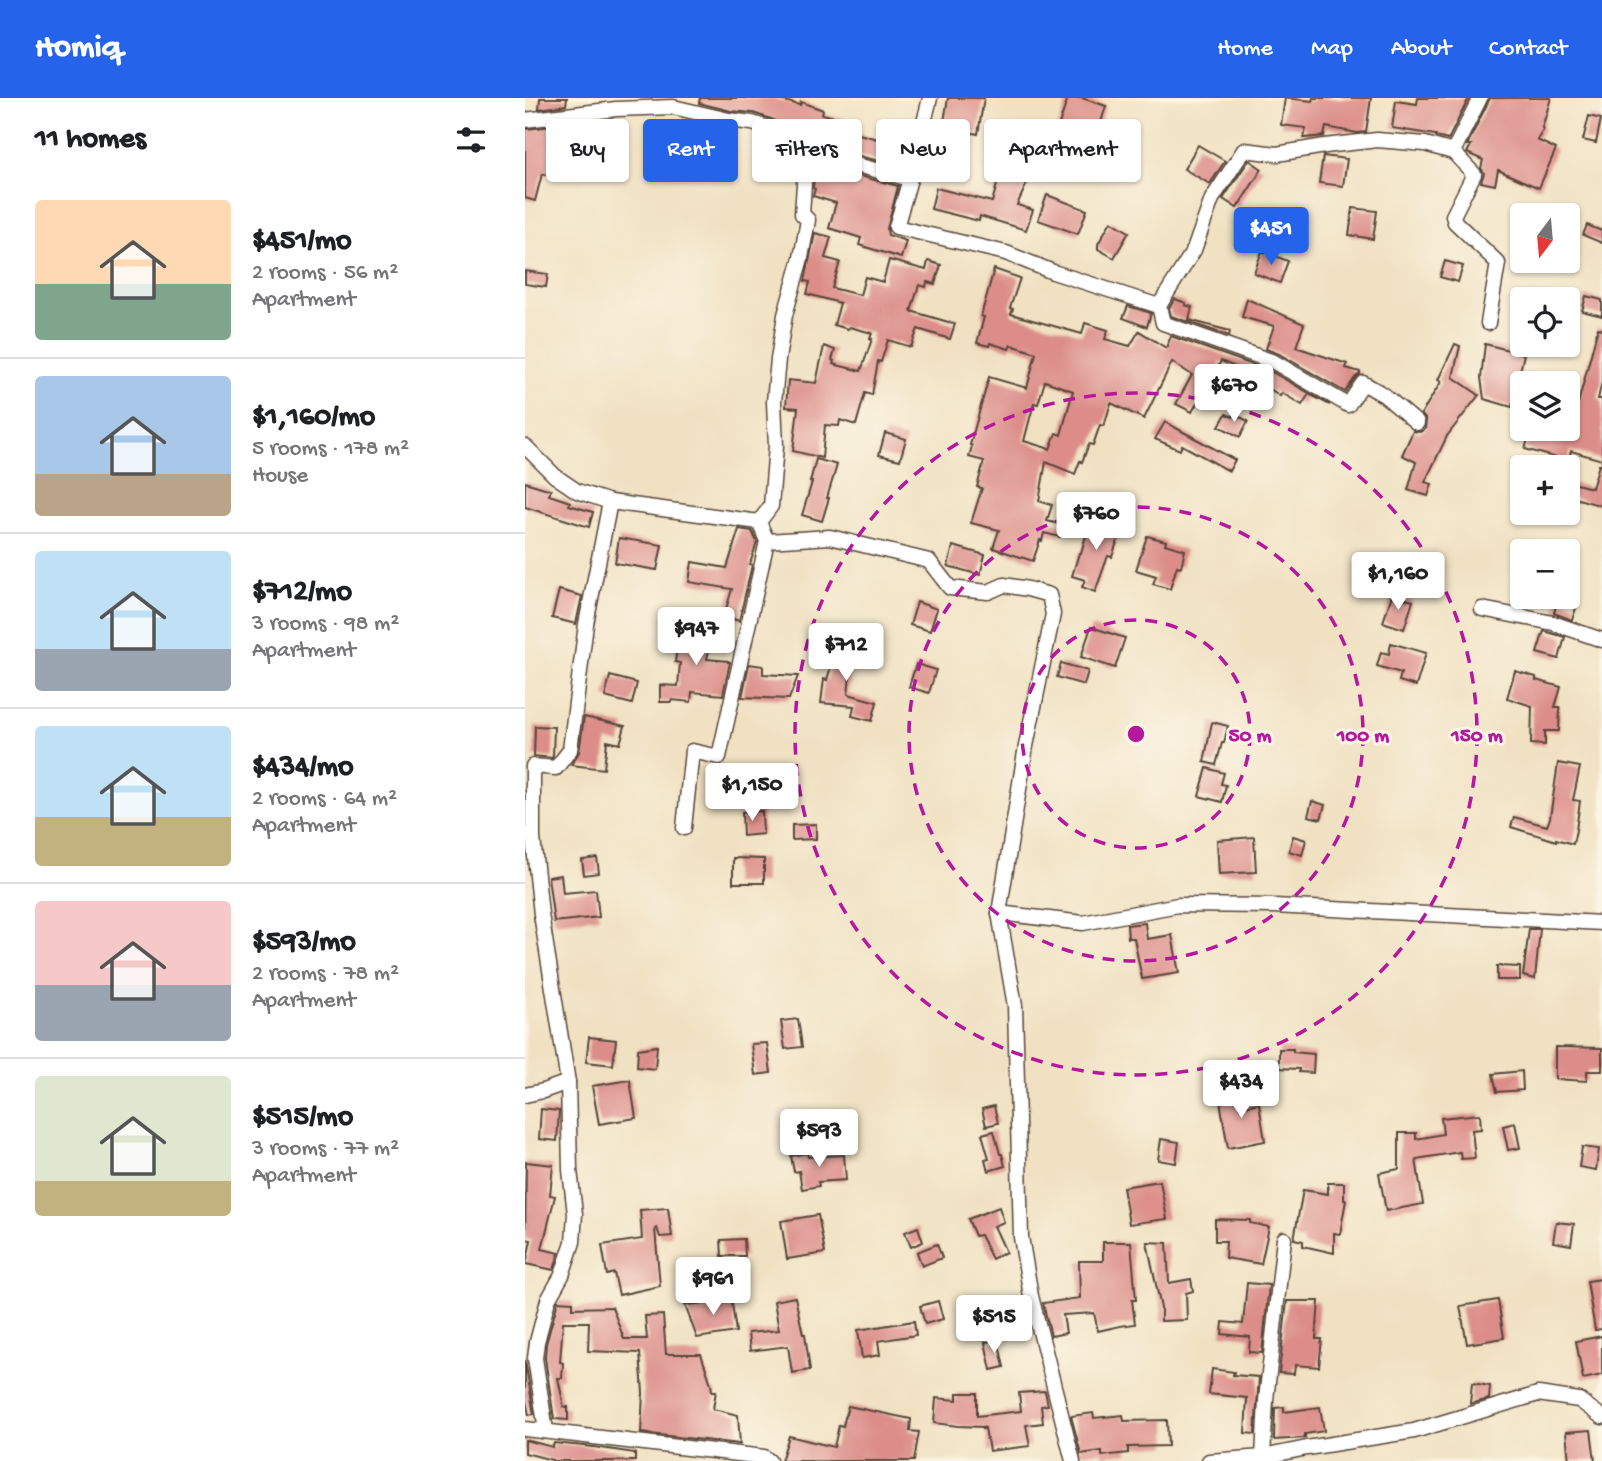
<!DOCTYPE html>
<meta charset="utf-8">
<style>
body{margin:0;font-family:"Gochi Hand",sans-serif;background:#f6f6f6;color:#202124;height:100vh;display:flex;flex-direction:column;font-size:26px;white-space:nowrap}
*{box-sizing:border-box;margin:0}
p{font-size:23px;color:#757577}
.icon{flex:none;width:38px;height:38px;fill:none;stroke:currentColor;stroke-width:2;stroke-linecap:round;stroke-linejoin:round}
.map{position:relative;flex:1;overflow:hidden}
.details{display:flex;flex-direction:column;background:#fff;width:525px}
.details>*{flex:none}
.hud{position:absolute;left:21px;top:21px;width:665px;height:63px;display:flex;gap:14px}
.needle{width:46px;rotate:196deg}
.tools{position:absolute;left:985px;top:105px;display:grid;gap:14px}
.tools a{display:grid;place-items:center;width:70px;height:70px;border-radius:7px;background:#fff;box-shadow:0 2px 5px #0004;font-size:35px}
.price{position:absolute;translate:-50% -60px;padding:0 16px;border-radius:7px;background:#fff;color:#222;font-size:23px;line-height:46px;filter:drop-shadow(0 2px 4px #0008)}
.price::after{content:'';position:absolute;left:50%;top:42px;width:21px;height:16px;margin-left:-10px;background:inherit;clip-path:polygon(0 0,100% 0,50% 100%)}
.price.active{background:#2563eb;color:#fff}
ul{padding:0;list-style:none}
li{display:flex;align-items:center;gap:21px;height:175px;padding:0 35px}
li+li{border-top:2px solid #e0e0e0}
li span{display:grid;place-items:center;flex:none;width:196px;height:140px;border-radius:7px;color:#555}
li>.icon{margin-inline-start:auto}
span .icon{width:84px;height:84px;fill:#fffc;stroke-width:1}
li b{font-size:30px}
h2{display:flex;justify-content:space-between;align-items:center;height:84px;padding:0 35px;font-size:30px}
.chip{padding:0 24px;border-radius:7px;background:#fff;box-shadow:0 2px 5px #0004;font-size:24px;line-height:63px}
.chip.active{background:#2563eb;color:#fff}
header{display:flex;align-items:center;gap:42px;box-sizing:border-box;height:98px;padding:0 35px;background:#2563eb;color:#fff}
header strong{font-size:33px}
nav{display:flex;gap:38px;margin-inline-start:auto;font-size:24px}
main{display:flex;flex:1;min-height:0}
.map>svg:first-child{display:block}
</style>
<header>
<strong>Homiq</strong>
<nav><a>Home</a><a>Map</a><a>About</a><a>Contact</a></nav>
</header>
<main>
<section class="details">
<h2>11 homes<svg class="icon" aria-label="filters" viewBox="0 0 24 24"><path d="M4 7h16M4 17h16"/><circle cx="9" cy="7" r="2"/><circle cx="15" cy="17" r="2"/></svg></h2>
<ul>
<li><span style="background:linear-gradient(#ffd9b3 60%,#7fa58c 0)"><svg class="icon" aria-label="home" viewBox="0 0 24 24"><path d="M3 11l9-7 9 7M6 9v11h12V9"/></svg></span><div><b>$451/mo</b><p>2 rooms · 56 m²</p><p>Apartment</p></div></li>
<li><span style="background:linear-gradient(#a9c7e8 70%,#b9a48a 0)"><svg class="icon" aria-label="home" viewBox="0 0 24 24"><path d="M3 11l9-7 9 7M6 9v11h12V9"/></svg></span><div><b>$1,160/mo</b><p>5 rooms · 178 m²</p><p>House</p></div></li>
<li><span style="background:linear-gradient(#bfe0f5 70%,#9aa5b1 0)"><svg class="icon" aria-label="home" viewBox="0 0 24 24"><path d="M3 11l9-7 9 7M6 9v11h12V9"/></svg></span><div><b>$712/mo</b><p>3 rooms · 98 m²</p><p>Apartment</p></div></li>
<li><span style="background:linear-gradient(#bfe0f5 65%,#c2b280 0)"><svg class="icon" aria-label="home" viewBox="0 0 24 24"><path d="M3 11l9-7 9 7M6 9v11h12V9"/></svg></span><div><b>$434/mo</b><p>2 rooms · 64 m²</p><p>Apartment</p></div></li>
<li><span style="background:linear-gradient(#f6c9c9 60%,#9aa5b1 0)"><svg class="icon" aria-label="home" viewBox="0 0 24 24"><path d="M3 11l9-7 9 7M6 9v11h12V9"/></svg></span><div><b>$593/mo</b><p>2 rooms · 78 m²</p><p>Apartment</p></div></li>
<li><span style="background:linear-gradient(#dfe7d0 75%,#c2b280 0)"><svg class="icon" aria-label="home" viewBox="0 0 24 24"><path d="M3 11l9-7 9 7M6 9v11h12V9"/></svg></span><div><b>$515/mo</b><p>3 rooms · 77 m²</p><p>Apartment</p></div></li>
</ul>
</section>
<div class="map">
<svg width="1077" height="1363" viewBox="0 0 1077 1363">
<rect width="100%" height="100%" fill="#fcf5e5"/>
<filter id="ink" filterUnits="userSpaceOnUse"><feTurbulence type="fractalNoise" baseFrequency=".0143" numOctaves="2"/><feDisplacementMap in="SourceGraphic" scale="14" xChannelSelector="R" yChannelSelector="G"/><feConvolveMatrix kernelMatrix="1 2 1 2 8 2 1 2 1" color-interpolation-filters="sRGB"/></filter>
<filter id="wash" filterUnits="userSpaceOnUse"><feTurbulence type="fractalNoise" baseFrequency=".00686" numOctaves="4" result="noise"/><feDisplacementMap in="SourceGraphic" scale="28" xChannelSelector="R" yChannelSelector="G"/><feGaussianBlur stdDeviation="1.57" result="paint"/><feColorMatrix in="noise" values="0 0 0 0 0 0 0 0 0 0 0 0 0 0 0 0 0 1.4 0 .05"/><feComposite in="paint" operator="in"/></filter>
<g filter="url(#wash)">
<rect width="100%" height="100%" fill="#f0e1c2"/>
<g id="blocks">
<g fill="#dc8d89" fill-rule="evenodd">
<path d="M15,0H42L41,7L14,11Z"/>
<path d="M175,0H247L275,7L276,4L298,12L297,16L328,23L326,34L383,49L378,69L314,53H309L304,56L292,53L294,43L278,37L246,21L228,15L206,13L174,5Z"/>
<path d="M423,0H459L453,36L418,29Z"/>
<path d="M543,0H557L581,8L570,44L532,32Z"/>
<path d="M760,0L787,3L788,0H846L841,34L832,35L801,29L799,38L779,40L781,30L756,27Z"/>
<path d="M893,0H944L923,42L911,39V37L867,30L871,3L892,6Z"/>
<path d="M965,0H1026L1017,30L1019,31L1012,42L1031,51L1014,90L973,72L970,87L956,84L959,75L956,70L958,62L942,55L946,47H942Z"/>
<path d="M1064,18L1076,21L1071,45L1058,42Z"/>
<path d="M31,28L32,39L23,77L17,76L10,103L0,100V31Z"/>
<path d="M673,47L700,63L685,86L659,71Z"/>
<path d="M476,58L508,72L492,107L508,112L501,132L455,118L454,123L406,111L411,90L467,104L473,83L466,80Z"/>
<path d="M798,58L822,61L818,88L794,85Z"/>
<path d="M724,62L737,71L712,110L698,101Z"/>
<path d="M315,73L373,88L362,131L363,137L381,143L376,160L334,147L336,140L304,130L311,105L288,98L290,91L288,90L289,78L310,84L313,75Z"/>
<path d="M522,97L562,112L553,136L513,122Z"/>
<path d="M828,110L852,113L848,141L824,137Z"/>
<path d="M586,123L604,134L589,160L573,151V146Z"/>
<path d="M1062,127L1077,133V145L1058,137Z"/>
<path d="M290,135L306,139L300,160L315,164L307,190L335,197L340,179L358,184L364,162L401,172L403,163L416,167L410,186L402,184L401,189L394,187L386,213L430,226L425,241L393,231L386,249L363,242L356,264L353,263L347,297L340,295L331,327L315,322L314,328L300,327L297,360L268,353L273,310L261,309L263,282L291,285L299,248L310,252L307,262L309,263L308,266L336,273L347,241H345L347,235L324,229L323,231L309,227L315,205L282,196L285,184L280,183Z"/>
<path d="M737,153L763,163L755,185L729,175Z"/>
<path d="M920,163L938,168L933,184L915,179Z"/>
<path d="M469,171L495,180L485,210L488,211L486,216L557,236L560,225L583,232L580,241L605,248L614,233L641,250L646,238L745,273L805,307L784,296L777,307L757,295L755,298L745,291L744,293L717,278L720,273L696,263L667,314L651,306L667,277L647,264L619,321L586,305L579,328L575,327L568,347L564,346L557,364L555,363L550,376L521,364L514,403L527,407L522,423L538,427L535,439L519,435L517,443L515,442L508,463L468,450L474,432L446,425L457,390L452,389L459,363L444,359L447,348L445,347L464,279L502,290L511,255L486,247L484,251L465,245L464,248L452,245L459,219L456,218ZM520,283L548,293L536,337L531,335L525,351L499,343L509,305L513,306Z"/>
<path d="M0,173L23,176L21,189L0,186Z"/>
<path d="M1061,198L1077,202V218L1057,213Z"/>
<path d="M650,201L661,205L660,207L667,209L664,222L705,233L704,238L646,218L644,210Z"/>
<path d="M722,201L779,226L771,249L822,266L821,270L835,274V276L830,280L820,294L754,256L741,251L749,228L717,219Z"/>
<path d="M603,208L626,215L622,229L598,220Z"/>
<path d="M1073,230L1077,231V284L1073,301H1077V362L1046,353L1043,363L1000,351L1006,332L1038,341L1042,331H1043L1045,316L1050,317Z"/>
<path d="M930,246L935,248L928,279L954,297L922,338L900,384L907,386L903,398L883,392L891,364L877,357L888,333L895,334L900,331L901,322L896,316L916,284L913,282Z"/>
<path d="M960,246L999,256L987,309L959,301L956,280Z"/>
<path d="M701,316L708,319L709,316L723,323L715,339L694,328Z"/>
<path d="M640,324L710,362L704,373L657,347L655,352L630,341Z"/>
<path d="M360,335L381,341L375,362L354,357Z"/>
<path d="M291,361L312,367L302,400H304L297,423L277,417L287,384H285Z"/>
<path d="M1074,367H1077V408L1043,398V384L1067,390Z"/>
<path d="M0,384L26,392L24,397L45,404L44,407L68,414L64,429L0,409Z"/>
<path d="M566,420L597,429L587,459L583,458L570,494L557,489L560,482L547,478L554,455H556Z"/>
<path d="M214,431L227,433L232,444L225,466L227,467L214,523L199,518L207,491L164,484L167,464L202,470Z"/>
<path d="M622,438L641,443L640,446L660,452L656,469L652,468L645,491L628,486L631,478L611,472Z"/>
<path d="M94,440L137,447L132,472L90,465Z"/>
<path d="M428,448L460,457L455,477L423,468Z"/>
<path d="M34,492L57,498L51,526L27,520Z"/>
<path d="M867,497L888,503L879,531L858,524Z"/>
<path d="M1033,501L1052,507L1047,522L1029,515Z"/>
<path d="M392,504L412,511L405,533L385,527Z"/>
<path d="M155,526L188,533L182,561L203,563V564H205L198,597L167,594L166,604L147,602V604H135V587L153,588L155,565L150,564Z"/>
<path d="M566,529L600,540L590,570L556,559Z"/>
<path d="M1019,533L1040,539L1034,561L1012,555Z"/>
<path d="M314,541L334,547L325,578L323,596L352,604L347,623L327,618L329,608L296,605L299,581L302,582Z"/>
<path d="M866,545L901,555L891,588L874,583L876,575L852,568L856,554L864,556Z"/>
<path d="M536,565L563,573L559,587L532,579Z"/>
<path d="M224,566L238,568V576L273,578L264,601L217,599Z"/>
<path d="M391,566L411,572L404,595L384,589Z"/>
<path d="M990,573L1011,579V582L1036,589L1030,609H1035L1034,633H1020V647L1006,646L1007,608L982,600Z"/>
<path d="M85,578L112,585L107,606L80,599Z"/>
<path d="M59,619L100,628L95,646L82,643L79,671L46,667L54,654Z"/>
<path d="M687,624L703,628L699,645H697L691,667L679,664Z"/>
<path d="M10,628L29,629L28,658L27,660L9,658Z"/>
<path d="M1033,665L1055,669L1048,702L1055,703L1051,732L1048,746L1031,741V743L986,729L989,719L1022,728L1025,720Z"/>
<path d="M682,670L699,675L696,686L701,687L697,704L674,698Z"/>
<path d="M787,703L800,707L796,721L783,718Z"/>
<path d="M237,713L238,736L218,738L217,714Z"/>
<path d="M291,726V741L267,742V727Z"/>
<path d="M768,738L781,742L777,757L764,753Z"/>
<path d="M729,739L731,774L694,776L692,742Z"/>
<path d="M72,760L74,775L59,777L57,762Z"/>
<path d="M208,760L239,761V785H208Z"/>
<path d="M36,777L38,795L71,792L74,819L29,824L23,779Z"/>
<path d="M620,825L622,841L647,837L654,875L617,881L609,840H603L602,827Z"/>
<path d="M1004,831H1015L1010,881L998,878Z"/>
<path d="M972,868L995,869V882H972Z"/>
<path d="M273,921L277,949L260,951L256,923Z"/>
<path d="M64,939L91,942L88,967L61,964Z"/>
<path d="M242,945L246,975L230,977L226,946Z"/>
<path d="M132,948L130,971L112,969L113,951Z"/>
<path d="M1030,949L1077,950V973H1062V983L1030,981Z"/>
<path d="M754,951H768V954L789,956L788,975L774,974V971L754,970Z"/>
<path d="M997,973L998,992L972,994L968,976Z"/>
<path d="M105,982L111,1020L74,1026L67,988Z"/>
<path d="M714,990L715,1009L734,1005L740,1043L703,1050L696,1009L695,992Z"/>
<path d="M469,1008L473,1025L461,1028L457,1011Z"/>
<path d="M16,1011L34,1013L32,1043L14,1041Z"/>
<path d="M955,1016L956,1031L947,1032L950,1060L936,1061L935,1054L891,1061L898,1106L861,1113L854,1075L874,1071V1035H891V1041L918,1036L916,1020Z"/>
<path d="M990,1025L995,1050L983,1052L978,1028Z"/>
<path d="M469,1033L475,1056H477L480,1068L463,1073L460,1061L464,1060L457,1036Z"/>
<path d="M636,1041L654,1044L651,1065L633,1062Z"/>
<path d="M1057,1049L1074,1051L1071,1072L1054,1069Z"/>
<path d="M282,1055L283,1059L319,1057L321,1082L293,1084L294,1088L277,1091L274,1073L269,1074L266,1058Z"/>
<path d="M1,1064L28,1067L25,1097L30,1098L17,1151L34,1155L29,1172L1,1166L6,1142L0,1141Z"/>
<path d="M635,1083L642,1121L604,1126L598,1089Z"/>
<path d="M803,1085H819V1102H821L815,1136L809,1135V1155L778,1148V1143L769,1141L778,1092L803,1096Z"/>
<path d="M474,1109L479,1124L469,1128L481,1154L467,1161L455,1137L450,1138L443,1121Z"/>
<path d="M143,1110L147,1138L135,1139L132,1130L130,1131L135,1188L94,1197L89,1175L82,1177L77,1147L117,1141L115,1112Z"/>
<path d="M293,1117L300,1155L262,1161L256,1123Z"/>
<path d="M690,1121L725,1122V1125L744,1129L736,1166L700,1160L701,1143H690Z"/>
<path d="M1031,1124L1049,1126L1046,1147L1028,1144Z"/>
<path d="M393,1129L398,1144L386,1149L380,1134Z"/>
<path d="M219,1141L220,1158H197L196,1142Z"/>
<path d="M578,1144H606L611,1202H607L610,1226L595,1228L573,1233L569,1215L538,1217L541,1235L526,1238L518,1205L555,1200L554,1163H578Z"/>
<path d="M622,1144L642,1145L644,1185L666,1181L668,1193L661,1195L662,1222L636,1223V1210Z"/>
<path d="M412,1146L417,1160L397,1168L392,1154Z"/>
<path d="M1077,1181V1231L1070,1232L1062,1183Z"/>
<path d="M722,1185L744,1187L737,1255L724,1254L725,1239L697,1236L698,1224L718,1226Z"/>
<path d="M206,1198L211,1234L172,1240L160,1207L188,1204V1200Z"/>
<path d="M270,1199L278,1236H280L285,1272L267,1275L263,1248L225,1253L223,1235L254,1232L249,1203Z"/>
<path d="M973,1202L979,1240L942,1246L935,1208Z"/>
<path d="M33,1203L48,1204V1210L87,1209L99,1241H122L120,1218L138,1217L141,1256H176L186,1286L187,1293H191L188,1311L213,1317L215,1346L116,1335L118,1295L115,1255L63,1253L64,1224H38L35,1264L38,1265L37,1280H33L39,1309H43V1322L29,1321L20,1260L21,1246Z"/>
<path d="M413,1203L418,1221L400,1226L395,1208Z"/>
<path d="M762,1203H794L791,1241H797L794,1269L770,1267L769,1276L754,1275Z"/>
<path d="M389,1223L391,1237L353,1243L355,1257L337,1260L333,1232Z"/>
<path d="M1077,1238V1277L1058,1281L1051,1243Z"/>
<path d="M473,1242L479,1269L466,1272L460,1244Z"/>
<path d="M0,1262L9,1316L4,1317L0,1298Z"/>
<path d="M687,1271L709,1274L708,1277L734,1279L730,1336L720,1335L722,1300L684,1296Z"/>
<path d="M947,1285L965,1288L964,1301L945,1306Z"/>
<path d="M520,1293L523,1307L516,1308L518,1325L501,1327L505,1348L464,1353L460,1330L458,1331V1329L433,1328L409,1325L411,1300L432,1302V1295H452V1318L496,1313L494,1295Z"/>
<path d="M323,1308L386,1321L385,1333L394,1334L389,1363H256L264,1338L309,1349L314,1327L318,1328Z"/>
<path d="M759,1309V1314L795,1309L799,1333L780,1336V1340L749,1342L750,1310Z"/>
<path d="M568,1315L569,1320L598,1317L599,1323L642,1322L643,1348L603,1349V1355L577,1358V1353L556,1356L546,1318Z"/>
<path d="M1066,1332L1070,1363H1044L1041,1334Z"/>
<path d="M0,1342L28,1349L29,1345L69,1349L110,1355V1363H27V1362L0,1355Z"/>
</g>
</g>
</g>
<g filter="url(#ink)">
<use href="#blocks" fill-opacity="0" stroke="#564537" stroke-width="2"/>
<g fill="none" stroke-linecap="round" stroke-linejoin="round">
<defs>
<g id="street">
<path d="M405,0L385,81L371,129L481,155L528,174L634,208L638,225L749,264L823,307L838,285L859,297L892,325"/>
<path d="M955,0L928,54L949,76L928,118L930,124L973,165L963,225"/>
<path d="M0,22L91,11L148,9L204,22L227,25L243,30L272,45L291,67L306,68L312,62L385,81"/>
<path d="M634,208L669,152L687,101L719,52L752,56L800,48L852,42L900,46L928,54"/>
<path d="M0,348L30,378L52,393L85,404L234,424L246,408L251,348L249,304L253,261L260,217L276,160L283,122L277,116L281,56"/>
<path d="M242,443L305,439L404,463L425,490L463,494L479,487L503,491L524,497L528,516L501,648L474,815"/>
<path d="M957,511L1028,525L1077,542"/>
<path d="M159,730L167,653L194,659L242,443L234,424"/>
<path d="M0,997L18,993L43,984L16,816L8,740V668L31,670L45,652L61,526L85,404"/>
<path d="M0,1331L239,1359L244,1363"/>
<path d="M21,1333L10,1260L12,1244L23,1202L37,1177L48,1144L50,1116L45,1072L43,984"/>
<path d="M738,1359L741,1302L759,1141"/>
<path d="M548,1363L506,1198L496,1139L490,908L474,815L558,825L653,807L749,808L1077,825"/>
<path d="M684,1363L738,1359L782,1350L889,1333L1013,1296L1054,1302L1077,1319"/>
</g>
</defs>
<use href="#street" stroke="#564537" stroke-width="17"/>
<use href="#street" stroke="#fff" stroke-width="14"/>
</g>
</g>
<g fill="none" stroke="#b5179e" stroke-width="3.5" stroke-dasharray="12 9">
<circle cx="611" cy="636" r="114"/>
<circle cx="611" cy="636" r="227"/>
<circle cx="611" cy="636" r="341"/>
</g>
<circle cx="611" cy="636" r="10" fill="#b5179e" stroke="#fcf5e5" stroke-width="3.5"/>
<g font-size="21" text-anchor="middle" font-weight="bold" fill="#b5179e" stroke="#fcf5e5" stroke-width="6" stroke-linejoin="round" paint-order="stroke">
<text x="725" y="643">50 m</text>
<text x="838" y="643">100 m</text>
<text x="952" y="643">150 m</text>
</g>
</svg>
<div class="tools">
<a><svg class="needle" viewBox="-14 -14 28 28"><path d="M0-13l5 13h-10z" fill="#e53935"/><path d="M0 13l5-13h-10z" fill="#757577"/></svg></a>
<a><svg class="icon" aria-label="locate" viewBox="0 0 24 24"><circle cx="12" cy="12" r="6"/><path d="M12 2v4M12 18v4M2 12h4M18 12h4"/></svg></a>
<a><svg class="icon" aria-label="layers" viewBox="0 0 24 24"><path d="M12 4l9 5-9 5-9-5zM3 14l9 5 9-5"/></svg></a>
<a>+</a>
<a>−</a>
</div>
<b class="price active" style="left:746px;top:169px">$451</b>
<b class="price" style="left:709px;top:326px">$670</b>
<b class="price" style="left:571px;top:454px">$760</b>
<b class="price" style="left:873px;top:514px">$1,160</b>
<b class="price" style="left:171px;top:569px">$947</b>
<b class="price" style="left:321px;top:585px">$712</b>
<b class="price" style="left:227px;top:725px">$1,150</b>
<b class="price" style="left:716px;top:1022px">$434</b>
<b class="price" style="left:294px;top:1071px">$593</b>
<b class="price" style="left:188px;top:1219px">$961</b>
<b class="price" style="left:469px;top:1257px">$515</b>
<div class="hud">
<a class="chip">Buy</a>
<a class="chip active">Rent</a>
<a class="chip">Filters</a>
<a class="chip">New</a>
<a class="chip">Apartment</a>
</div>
</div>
</main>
